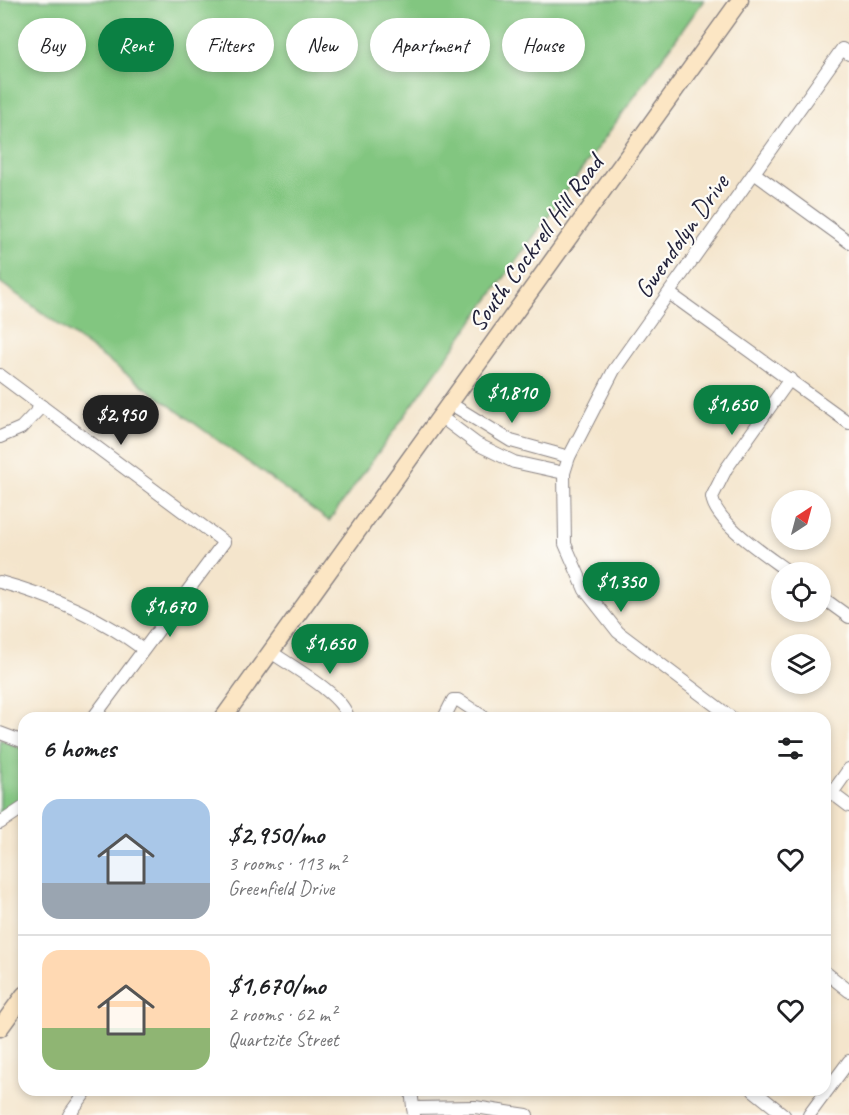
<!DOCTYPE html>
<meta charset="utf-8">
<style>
body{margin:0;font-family:Caveat,sans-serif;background:#f2f2f2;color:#202124;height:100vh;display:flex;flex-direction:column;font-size:22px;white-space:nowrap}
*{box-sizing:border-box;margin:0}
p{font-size:20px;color:#757577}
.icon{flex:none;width:33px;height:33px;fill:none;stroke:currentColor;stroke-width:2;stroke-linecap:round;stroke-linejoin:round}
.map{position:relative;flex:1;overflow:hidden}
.drawer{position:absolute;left:18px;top:712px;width:813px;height:384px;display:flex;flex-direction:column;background:#fff;border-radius:18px;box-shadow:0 3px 9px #0003}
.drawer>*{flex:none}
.hud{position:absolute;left:18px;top:18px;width:813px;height:54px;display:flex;gap:12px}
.needle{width:39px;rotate:36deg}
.buttons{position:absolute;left:771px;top:490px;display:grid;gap:12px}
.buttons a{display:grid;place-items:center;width:60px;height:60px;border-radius:50%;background:#fff;box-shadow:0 3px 9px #0003;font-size:30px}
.price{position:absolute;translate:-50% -51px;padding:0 14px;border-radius:21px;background:#0b8043;color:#fff;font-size:20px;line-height:39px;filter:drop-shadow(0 2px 3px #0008)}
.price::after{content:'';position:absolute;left:50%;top:36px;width:18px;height:14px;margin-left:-9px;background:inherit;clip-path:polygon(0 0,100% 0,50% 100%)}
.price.active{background:#222;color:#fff}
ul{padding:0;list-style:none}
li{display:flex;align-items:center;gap:18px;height:150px;padding:0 24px}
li+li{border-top:2px solid #e0e0e0}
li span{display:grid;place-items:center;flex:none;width:168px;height:120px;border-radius:18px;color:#555}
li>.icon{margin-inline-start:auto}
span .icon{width:72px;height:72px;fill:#fffc;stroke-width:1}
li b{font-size:26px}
h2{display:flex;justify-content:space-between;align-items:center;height:72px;padding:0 24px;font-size:26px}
.chip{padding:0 21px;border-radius:27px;background:#fff;box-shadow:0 3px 9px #0003;font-size:21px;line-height:54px}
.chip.active{background:#0b8043;color:#fff}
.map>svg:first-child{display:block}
</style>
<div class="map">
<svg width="849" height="1115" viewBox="0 0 849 1115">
<rect width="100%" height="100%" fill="#fdfcf7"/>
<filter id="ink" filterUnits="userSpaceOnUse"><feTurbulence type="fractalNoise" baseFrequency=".0167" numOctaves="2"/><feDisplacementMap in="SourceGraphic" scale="12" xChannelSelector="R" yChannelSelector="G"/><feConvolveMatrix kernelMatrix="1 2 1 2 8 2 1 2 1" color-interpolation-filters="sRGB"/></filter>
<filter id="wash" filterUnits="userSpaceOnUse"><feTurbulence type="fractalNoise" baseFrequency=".008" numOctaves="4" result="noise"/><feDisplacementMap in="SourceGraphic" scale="24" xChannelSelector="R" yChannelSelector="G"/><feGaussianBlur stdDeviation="1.35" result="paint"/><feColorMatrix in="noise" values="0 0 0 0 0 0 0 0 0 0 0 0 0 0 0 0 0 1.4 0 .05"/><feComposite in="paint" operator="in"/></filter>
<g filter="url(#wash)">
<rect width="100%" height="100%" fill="#f4e5cc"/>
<g fill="#82c680" stroke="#52745e" stroke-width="1.5">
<path d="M0,0H704L329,521L0,282Z"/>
<path d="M0,739L24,749V799L0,816Z"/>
</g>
</g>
<g filter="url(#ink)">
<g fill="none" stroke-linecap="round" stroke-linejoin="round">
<defs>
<g id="street">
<path d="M754,173L849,242"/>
<path d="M669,293L849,423"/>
<path d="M0,375L224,542L93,718"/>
<path d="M790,379L726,469L712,497C715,523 769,557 790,573"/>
<path d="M451,404L511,441L569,457"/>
<path d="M441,417L477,444L514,462L564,473"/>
<path d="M0,437L21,428L42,406"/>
<path d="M0,582C52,596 100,617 143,649"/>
<path d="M820,596L849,617"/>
<path d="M271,652C292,667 343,694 348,718"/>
<path d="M444,718L453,700H458L485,718"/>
<path d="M732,718L618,632L585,590L565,544L564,473L569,457L614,370L842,49L849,54"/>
<path d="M0,733L24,742"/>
<path d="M825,788L849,806"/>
<path d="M832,793L849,769"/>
<path d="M0,823L24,807"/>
<path d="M825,972L849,991"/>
<path d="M411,1090L414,1115"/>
<path d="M753,1090L784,1115"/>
<path d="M413,1108L475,1107L527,1115"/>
<path d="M69,1115L87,1090"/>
<path d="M809,1115L849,1061"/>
</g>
<g id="secondary">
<path d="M223,718L740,0"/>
<path d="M0,1028L24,995"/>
</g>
</defs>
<use href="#street" stroke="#8b8484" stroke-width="14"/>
<use href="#secondary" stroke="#8b8484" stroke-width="19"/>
<use href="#street" stroke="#fff" stroke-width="12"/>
<use href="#secondary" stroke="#fce6c4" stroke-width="16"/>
</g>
</g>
<g text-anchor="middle" stroke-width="4.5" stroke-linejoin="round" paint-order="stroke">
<g font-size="26" fill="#22223b" stroke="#fdfcf7">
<text transform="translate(681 236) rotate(-55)" y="9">Gwendolyn Drive</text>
<text transform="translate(535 243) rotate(-54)" y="9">South Cockrell Hill Road</text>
</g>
</g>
</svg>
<div class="buttons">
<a><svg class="needle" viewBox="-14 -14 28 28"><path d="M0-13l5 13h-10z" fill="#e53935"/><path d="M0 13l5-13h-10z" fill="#757577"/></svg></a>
<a><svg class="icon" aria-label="locate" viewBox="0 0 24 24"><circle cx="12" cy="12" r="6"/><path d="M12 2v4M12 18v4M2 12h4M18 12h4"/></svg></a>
<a><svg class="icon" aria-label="layers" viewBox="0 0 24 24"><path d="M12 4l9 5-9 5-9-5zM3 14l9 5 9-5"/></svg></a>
</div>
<b class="price" style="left:512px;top:424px">$1,810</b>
<b class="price" style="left:732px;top:436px">$1,650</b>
<b class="price active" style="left:121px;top:446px">$2,950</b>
<b class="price" style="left:621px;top:613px">$1,350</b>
<b class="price" style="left:170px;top:638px">$1,670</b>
<b class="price" style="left:330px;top:675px">$1,650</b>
<div class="hud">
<a class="chip">Buy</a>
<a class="chip active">Rent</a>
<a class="chip">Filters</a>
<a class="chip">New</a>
<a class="chip">Apartment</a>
<a class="chip">House</a>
</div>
<section class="drawer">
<h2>6 homes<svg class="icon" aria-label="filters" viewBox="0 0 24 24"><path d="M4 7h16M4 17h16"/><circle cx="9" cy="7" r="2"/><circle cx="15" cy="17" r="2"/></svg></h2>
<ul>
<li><span style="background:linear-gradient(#a9c7e8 70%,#9aa5b1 0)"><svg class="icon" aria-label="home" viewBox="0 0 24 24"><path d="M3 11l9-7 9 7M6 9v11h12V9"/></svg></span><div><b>$2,950/mo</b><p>3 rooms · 113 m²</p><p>Greenfield Drive</p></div><svg class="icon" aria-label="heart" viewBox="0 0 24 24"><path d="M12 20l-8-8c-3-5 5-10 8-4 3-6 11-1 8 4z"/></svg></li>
<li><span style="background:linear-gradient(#ffd9b3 65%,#8fb573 0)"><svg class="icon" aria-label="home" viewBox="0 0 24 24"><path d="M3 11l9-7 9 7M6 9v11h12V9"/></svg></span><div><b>$1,670/mo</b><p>2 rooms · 62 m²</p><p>Quartzite Street</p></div><svg class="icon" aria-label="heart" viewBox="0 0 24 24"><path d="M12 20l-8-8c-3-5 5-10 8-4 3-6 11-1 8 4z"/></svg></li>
</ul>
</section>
</div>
